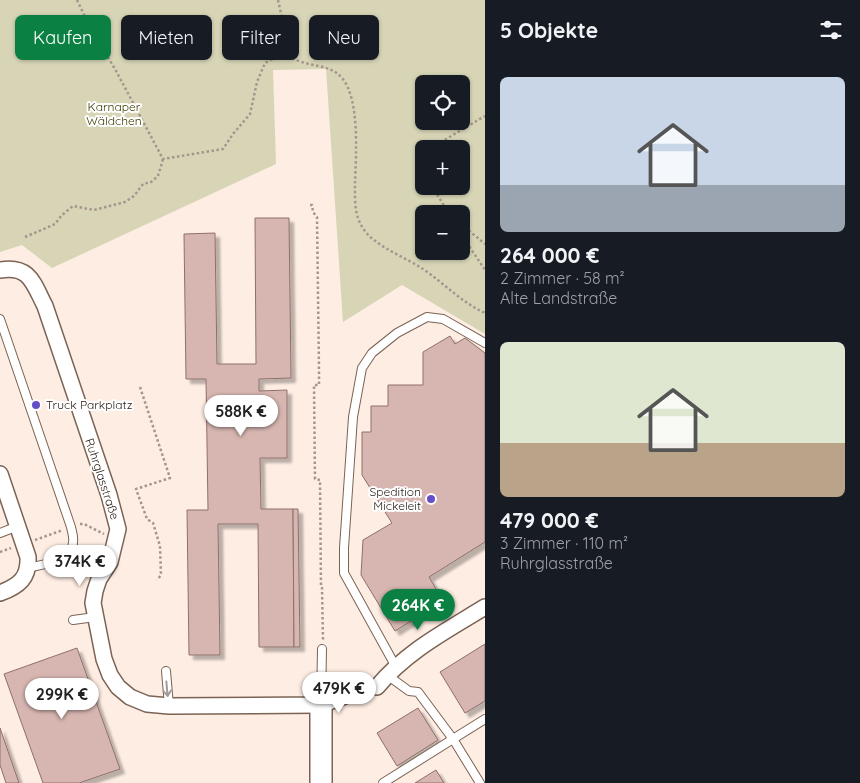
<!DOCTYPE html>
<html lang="de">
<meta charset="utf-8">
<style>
body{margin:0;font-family:Quicksand,sans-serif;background:#242831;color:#f1f3f6;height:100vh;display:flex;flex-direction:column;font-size:19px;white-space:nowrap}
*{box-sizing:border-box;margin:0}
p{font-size:16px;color:#9ea1a6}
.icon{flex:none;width:28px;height:28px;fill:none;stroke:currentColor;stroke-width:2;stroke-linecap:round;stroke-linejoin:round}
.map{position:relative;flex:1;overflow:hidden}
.details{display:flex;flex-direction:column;background:#171b24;width:375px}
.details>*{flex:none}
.banner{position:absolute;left:15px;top:15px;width:395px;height:45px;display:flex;gap:10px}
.fabs{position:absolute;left:415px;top:75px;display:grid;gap:10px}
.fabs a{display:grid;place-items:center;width:55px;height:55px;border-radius:8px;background:#171b24;box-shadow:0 1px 4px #0004;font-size:25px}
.price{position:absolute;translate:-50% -42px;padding:0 11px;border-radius:18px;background:#fff;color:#222;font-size:16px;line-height:32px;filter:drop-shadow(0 1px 2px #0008)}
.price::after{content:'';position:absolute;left:50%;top:30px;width:15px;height:11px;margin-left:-8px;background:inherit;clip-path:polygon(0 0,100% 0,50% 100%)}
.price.on{background:#0b8043;color:#fff}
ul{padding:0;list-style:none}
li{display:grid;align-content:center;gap:10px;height:265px;padding:0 15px}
li span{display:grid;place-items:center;height:155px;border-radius:8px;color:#555}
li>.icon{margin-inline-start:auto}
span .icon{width:90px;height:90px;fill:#fffc;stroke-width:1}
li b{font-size:21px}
h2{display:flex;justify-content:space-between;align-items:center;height:60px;padding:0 15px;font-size:21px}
.pill{padding:0 18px;border-radius:8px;background:#171b24;box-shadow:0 1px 4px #0004;font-size:18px;line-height:45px}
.pill.on{background:#0b8043;color:#fff}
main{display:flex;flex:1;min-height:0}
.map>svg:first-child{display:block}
</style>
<main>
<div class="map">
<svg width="485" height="783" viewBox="0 0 485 783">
<defs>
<filter id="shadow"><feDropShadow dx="4.5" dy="4.5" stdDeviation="1" flood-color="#0004"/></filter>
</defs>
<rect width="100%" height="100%" fill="#feede3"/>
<path fill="#d7d5b6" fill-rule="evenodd" d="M0,0H485V334L402,285L343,322L326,69L273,70L276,164L52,268L22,245L0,252ZM424,84H461V121H424ZM424,149H461V186H424ZM424,214H461V251H424Z"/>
<g fill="#d7b6b1" stroke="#8e706b" filter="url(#shadow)">
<path d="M255,218H289L291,378L259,379V391L287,390V458H260L261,509H293L294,647H259L258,524H218L220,655H189L187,510H208L206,379H186L184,234L215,233L217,364H256Z"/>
<path d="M450,336L455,344L465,338L485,353V542L429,577L443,601L395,631L361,575L363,540L392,523L362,475V432H371V406H388V385H423V352Z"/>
<path d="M293,509H298L300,647H294Z"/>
<path d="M485,644V701L465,713L440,672Z"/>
<path d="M77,648L120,769L79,783H43L4,674Z"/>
<path d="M418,708L438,740L397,766L377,733Z"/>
<path d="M0,728L19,783H6L0,765Z"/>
<path d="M436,770L444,783H415Z"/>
</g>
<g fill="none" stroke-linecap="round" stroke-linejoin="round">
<defs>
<g id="lane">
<path d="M0,319L71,527C72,532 74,537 73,542C73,561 43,564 29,568"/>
<path d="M0,533L18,526"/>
<path d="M73,620L95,617"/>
<path d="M396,667L344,573V548L353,417L362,368L372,353L397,333L427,317L443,319L485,343"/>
<path d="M166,671L169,706"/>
<path d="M387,675L409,691L418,692L453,739L485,719"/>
<path d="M347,695L377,687"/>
<path d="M321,703L322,649"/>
<path d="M383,783L453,739L480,783"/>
</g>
<g id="street">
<path d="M0,270C30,265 33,283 45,306L109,495L118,529L110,562L99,579L95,591L93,603L104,659L110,675L118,687L130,697L147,704L169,706L321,705L347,695"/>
<path d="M0,474L28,557C29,578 19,586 0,593"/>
<path d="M377,687C407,651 446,631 485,607"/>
</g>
<path id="secondary" d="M321,705V783"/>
</defs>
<use href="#lane" stroke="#7b6354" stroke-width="10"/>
<use href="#street" stroke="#7b6354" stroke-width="18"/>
<use href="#secondary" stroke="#7b6354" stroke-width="24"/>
<g stroke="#a4968e" stroke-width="2.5" stroke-dasharray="2.5 2.5" stroke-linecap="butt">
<path d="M77,0L91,29L115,69L163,159L223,149L233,134L250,114L257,82L265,63L288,51"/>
<path d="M278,0L291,57C308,68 330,63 342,78C360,99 356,155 355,182C355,195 354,211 360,223C363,229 368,236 374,240C389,252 408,259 423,269C445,284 461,302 485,313"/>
<path d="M433,149L441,142L485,116"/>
<path d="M432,186L449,214"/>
<path d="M310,205H312L313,212L317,217L319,370V385H314L315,479L320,480L321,587L322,588L323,640"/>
<path d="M461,224L485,244"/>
<path d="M461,234L485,270"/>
<path d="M25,237L55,224L62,215L73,206L94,210L125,202L134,196L143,184L151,182L158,176L163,159"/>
<path d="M140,387L170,478L136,489L147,519L153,523L160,546L161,575L157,580"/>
<path d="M80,524H84L104,534"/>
<path d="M35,540L63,530"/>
<path d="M0,552L11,548"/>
</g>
<use href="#lane" stroke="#fff" stroke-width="8"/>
<use href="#street" stroke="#fff" stroke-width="15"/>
<use href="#secondary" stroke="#fff" stroke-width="21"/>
</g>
<defs><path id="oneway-shaft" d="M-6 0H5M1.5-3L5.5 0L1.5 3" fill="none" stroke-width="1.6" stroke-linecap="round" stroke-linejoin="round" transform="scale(1.25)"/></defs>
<use stroke="#a09b98" href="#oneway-shaft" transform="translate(167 689) rotate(85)"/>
<g fill="#654fc8" stroke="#fff" stroke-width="2">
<circle cx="36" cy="405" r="5"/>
<circle cx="431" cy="499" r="5"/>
</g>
<g text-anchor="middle" stroke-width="4" stroke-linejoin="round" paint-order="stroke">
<g font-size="12" fill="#3e3a00" stroke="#fff">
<text x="114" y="111">Karnaper<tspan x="114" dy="14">Wäldchen</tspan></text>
</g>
<g font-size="12" fill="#2b211a" stroke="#fff" text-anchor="start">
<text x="46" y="409">Truck Parkplatz</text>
<text x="421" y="496" text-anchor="end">Spedition<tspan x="421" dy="14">Mickeleit</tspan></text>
</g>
<g font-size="12" fill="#2b211a" stroke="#fff">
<text transform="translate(102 479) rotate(72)" y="4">Ruhrglasstraße</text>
</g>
</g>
</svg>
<div class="fabs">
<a><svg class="icon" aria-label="locate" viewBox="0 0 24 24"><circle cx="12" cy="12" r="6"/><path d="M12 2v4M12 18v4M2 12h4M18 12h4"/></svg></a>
<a>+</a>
<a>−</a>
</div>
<b class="price" style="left:241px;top:437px">588K €</b>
<b class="price" style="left:80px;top:587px">374K €</b>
<b class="price on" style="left:418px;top:631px">264K €</b>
<b class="price" style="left:339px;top:714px">479K €</b>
<b class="price" style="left:62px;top:720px">299K €</b>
<div class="banner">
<a class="pill on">Kaufen</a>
<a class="pill">Mieten</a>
<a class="pill">Filter</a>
<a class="pill">Neu</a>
</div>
</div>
<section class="details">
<h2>5 Objekte<svg class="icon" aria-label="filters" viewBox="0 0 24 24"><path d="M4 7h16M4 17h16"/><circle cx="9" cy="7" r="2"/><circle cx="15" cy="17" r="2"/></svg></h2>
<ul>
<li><span style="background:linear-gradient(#c9d6e8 70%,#9aa5b1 0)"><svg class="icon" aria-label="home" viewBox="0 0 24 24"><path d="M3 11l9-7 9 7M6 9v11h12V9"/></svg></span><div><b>264 000 €</b><p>2 Zimmer · 58 m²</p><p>Alte Landstraße</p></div></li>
<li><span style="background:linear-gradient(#dfe7d0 65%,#b9a48a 0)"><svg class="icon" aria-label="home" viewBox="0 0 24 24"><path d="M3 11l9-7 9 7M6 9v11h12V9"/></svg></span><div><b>479 000 €</b><p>3 Zimmer · 110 m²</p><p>Ruhrglasstraße</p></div></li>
</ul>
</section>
</main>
